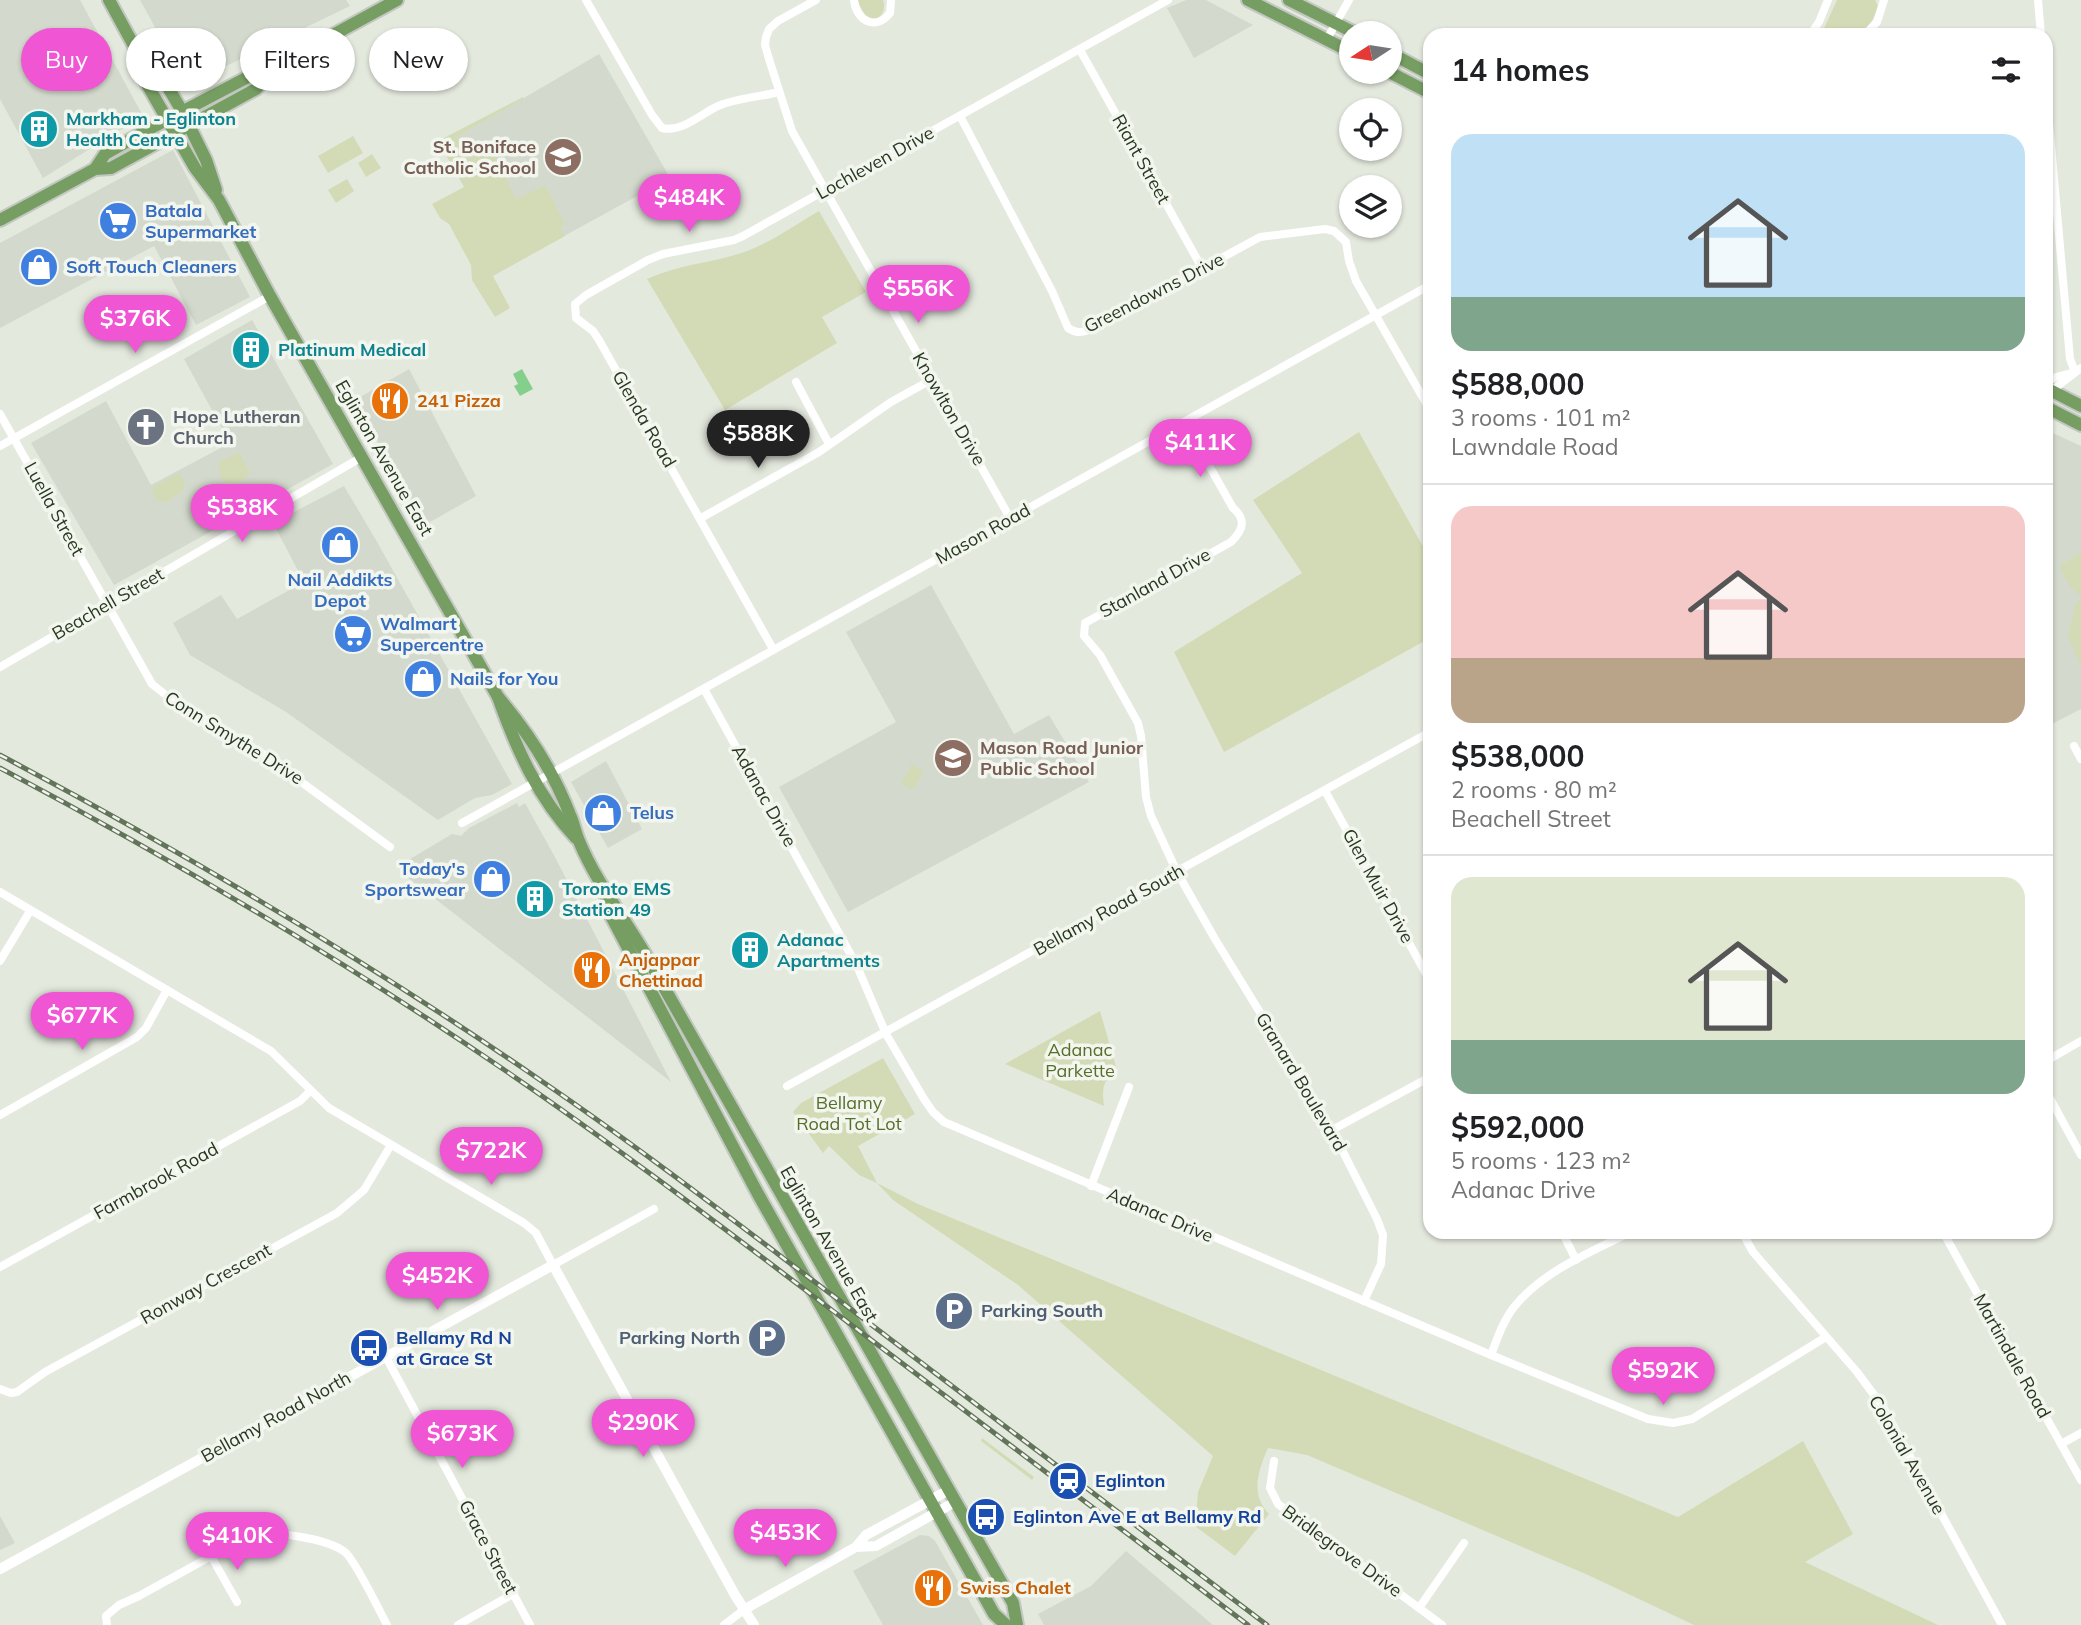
<!DOCTYPE html>
<meta charset="utf-8">
<style>
body{margin:0;font-family:Mulish,sans-serif;background:#f6f6f6;color:#202124;height:100vh;display:flex;flex-direction:column;font-size:26px;white-space:nowrap}
*{box-sizing:border-box;margin:0}
p{font-size:23px;color:#757577}
.icon{flex:none;width:38px;height:38px;fill:none;stroke:currentColor;stroke-width:2;stroke-linecap:round;stroke-linejoin:round}
.map{position:relative;flex:1;overflow:hidden}
.details{position:absolute;left:1423px;top:28px;width:630px;height:1211px;display:flex;flex-direction:column;background:#fff;border-radius:21px;box-shadow:0 2px 5px #0004}
.details>*{flex:none}
.banner{position:absolute;left:21px;top:28px;width:665px;height:63px;display:flex;gap:14px}
.needle{width:46px;rotate:258deg}
.tools{position:absolute;left:1339px;top:21px;display:grid;gap:14px}
.tools a{display:grid;place-items:center;width:63px;height:63px;border-radius:50%;background:#fff;box-shadow:0 2px 5px #0004;font-size:35px}
.price{position:absolute;translate:-50% -60px;padding:0 16px;border-radius:24px;background:#f055d4;color:#fff;font-size:23px;line-height:46px;filter:drop-shadow(0 2px 4px #0008)}
.price::after{content:'';position:absolute;left:50%;top:42px;width:21px;height:16px;margin-left:-10px;background:inherit;clip-path:polygon(0 0,100% 0,50% 100%)}
.price.active{background:#222;color:#fff}
ul{padding:0;list-style:none}
li{display:grid;align-content:center;gap:14px;height:371px;padding:0 28px}
li+li{border-top:2px solid #e0e0e0}
li span{display:grid;place-items:center;height:217px;border-radius:21px;color:#555}
li>.icon{margin-inline-start:auto}
span .icon{width:126px;height:126px;fill:#fffc;stroke-width:1}
li b{font-size:30px}
h2{display:flex;justify-content:space-between;align-items:center;height:84px;padding:0 28px;font-size:30px}
.tag{padding:0 24px;border-radius:32px;background:#fff;box-shadow:0 2px 5px #0004;font-size:24px;line-height:63px}
.tag.active{background:#f055d4;color:#fff}
.map>svg:first-child{display:block}
</style>
<div class="map">
<svg width="2081" height="1625" viewBox="0 0 2081 1625">
<rect width="100%" height="100%" fill="#e4e9de"/>
<g fill="#d3d9cc">
<path d="M0,0H80L143,116L43,178L0,99Z"/>
<path d="M140,0H346L350,6L187,85Z"/>
<path d="M1186,0H1206L1253,25L1194,58L1167,8Z"/>
<path d="M599,54L670,178L524,258L457,137Z"/>
<path d="M173,150L250,297L196,325L154,246L0,328V243Z"/>
<path d="M252,320L333,464L114,585L31,443L106,401L151,485L230,443L184,359Z"/>
<path d="M409,369L476,496L423,526L355,400Z"/>
<path d="M2046,430L2081,446V709L2046,727Z"/>
<path d="M344,486L376,540L512,784L492,795L475,798L438,820L286,712L190,655L173,623L221,595L237,619L304,582L273,523Z"/>
<path d="M931,585L1014,734L1049,715L1089,782L848,912L779,787L896,722L846,632Z"/>
<path d="M606,761L642,829L608,848L571,782Z"/>
<path d="M517,803L519,807L525,803L556,859L671,1082L402,873L411,868L405,862L452,834L461,836L469,828Z"/>
<path d="M0,1516L15,1543L0,1550Z"/>
<path d="M920,1535L929,1536L935,1541L983,1625H883L853,1571Z"/>
<path d="M1126,1551L1213,1625H1044L1038,1614L1091,1586Z"/>
</g>
<g fill="#d3dbb6">
<path d="M857,0H883C887,10 880,24 867,16C863,13 860,5 857,0Z"/>
<path d="M1837,0H1875L1878,6C1869,38 1849,35 1821,35Z"/>
<path d="M523,97V99L457,137L469,159L490,147L516,199L545,185L565,224L560,227L565,236L493,276L510,308L495,317L472,280L471,265L449,224L440,218L432,204L464,187L438,141Z"/>
<path d="M353,136L363,153L328,173L318,156Z"/>
<path d="M372,154L381,168L366,177L358,163Z"/>
<path d="M347,179L354,191L336,203L328,190Z"/>
<path d="M819,211L866,292L822,317L837,343L725,410L647,279C679,264 714,263 747,251C772,242 796,224 819,211Z"/>
<path d="M1359,432L1430,559V638L1224,752L1174,652L1302,573L1253,500Z"/>
<path d="M239,452L250,473L242,481L226,483L220,477L219,462Z"/>
<path d="M180,474L184,481V490L168,501L160,502L154,497L152,488L172,476Z"/>
<path d="M2081,552V596L2070,587L2059,566Z"/>
<path d="M2081,599V667L2068,636L2076,603Z"/>
<path d="M912,764L924,771L913,790L901,784Z"/>
<path d="M1100,1011L1117,1070C1102,1080 1102,1090 1104,1106L1005,1064Z"/>
<path d="M883,1058L915,1114L858,1146L877,1183L918,1204L1678,1517L1803,1441L1853,1534L1805,1562L1938,1625H1694L1588,1575L1307,1455L1268,1448C1258,1471 1250,1494 1269,1514L1235,1556L1195,1526L1198,1492L1213,1456L1018,1285L893,1200L877,1183L859,1175L829,1146L823,1153L793,1112L801,1103Z"/>
<path d="M982,1438L1034,1477L1032,1480L981,1441Z"/>
</g>
<path fill="#85cf8c" d="M522,369L533,389L520,396L514,386L518,384L513,374Z"/>
<g fill="none" stroke-linecap="round" stroke-linejoin="round">
<defs>
<g id="primary">
<path d="M109,0L140,57V72L195,168L219,200L270,296L498,697C516,748 538,798 576,838"/>
<path d="M1248,0L1351,52"/>
<path d="M1289,0L1355,33"/>
<path d="M1390,53L1430,74"/>
<path d="M140,57L154,64L182,111L206,160L216,190"/>
<path d="M1389,72L1430,93"/>
<path d="M95,169L105,154L151,128L248,77L276,66L397,0"/>
<path d="M0,220L95,169L111,168L256,89L274,69"/>
<path d="M2046,388L2081,406"/>
<path d="M2046,407L2081,425"/>
<path d="M498,697C527,731 554,773 570,815C574,823 575,832 579,841C595,880 622,915 644,952L1013,1603L1017,1625"/>
<path d="M606,897L611,916L758,1194L994,1614L1006,1625"/>
</g>
</defs>
<use href="#primary" stroke="#c3c7c1" stroke-width="16"/>
<g stroke="#fff" stroke-width="8">
<path d="M586,0L652,115L662,128C682,133 702,113 718,106C737,98 759,97 779,92"/>
<path d="M816,0L778,21L769,29L766,37L765,45L769,59L792,131L1010,518"/>
<path d="M854,0C856,20 875,32 890,13L891,0"/>
<path d="M2038,0L2041,35"/>
<path d="M1810,35L1819,22L1828,0"/>
<path d="M1865,35L1877,22L1884,0"/>
<path d="M1327,39L1349,0"/>
<path d="M1080,50L1202,268"/>
<path d="M2046,89L2070,359L2075,372"/>
<path d="M960,116L1052,291L1068,328C1076,333 1080,333 1089,330L1260,237L1325,229L1334,231L1346,242L1349,261L1356,281L1430,410"/>
<path d="M796,382L829,444"/>
<path d="M2046,382L2056,377L2075,372"/>
<path d="M2050,392L2081,368"/>
<path d="M0,414L152,684L172,700L263,754L390,847"/>
<path d="M1185,423L1233,508C1247,520 1243,530 1231,542L1085,623L1084,636L1100,655L1138,723L1141,736L1146,797L1151,816L1177,872L1215,939L1332,1130L1377,1219L1383,1235L1381,1264L1364,1301"/>
<path d="M0,446L270,296"/>
<path d="M701,518L819,452L891,402L931,380"/>
<path d="M773,649L599,340L593,331L576,318L575,304L586,295L648,260L663,254L734,240L743,236L1168,0"/>
<path d="M0,667L362,457"/>
<path d="M704,689L857,966L886,1034L924,1099L933,1112L944,1122L1491,1355L1648,1419L1673,1423L1692,1419L1826,1337"/>
<path d="M2074,746L2081,759"/>
<path d="M1325,791L1430,981"/>
<path d="M462,823L1430,285"/>
<path d="M0,892L271,1051L329,1108L524,1223L536,1233L553,1265L654,1209"/>
<path d="M0,961L30,911"/>
<path d="M2046,1061L2081,1041"/>
<path d="M787,1086L1430,732"/>
<path d="M2046,1091L2081,1155"/>
<path d="M0,1115L137,1037L146,1028L167,990"/>
<path d="M1332,1130L1430,1077"/>
<path d="M1091,1186L1129,1087"/>
<path d="M1562,1232L1576,1260"/>
<path d="M1742,1232L1753,1252L1857,1372L1883,1407L2002,1625"/>
<path d="M1943,1232L2081,1480"/>
<path d="M0,1267L300,1101L310,1091"/>
<path d="M1491,1355C1497,1339 1503,1321 1514,1307C1543,1271 1591,1252 1631,1232"/>
<path d="M386,1357L530,1625"/>
<path d="M0,1389L11,1393L17,1392L45,1372L337,1213L364,1190L391,1145"/>
<path d="M2061,1444L2081,1433"/>
<path d="M1274,1461L1270,1488L1278,1504L1442,1625"/>
<path d="M211,1556L237,1602"/>
<path d="M1419,1608L1464,1543"/>
<path d="M107,1625L106,1616L119,1605L139,1596L255,1532C278,1533 329,1538 346,1553C357,1564 378,1608 387,1625"/>
<path d="M458,1625L513,1594"/>
<path d="M724,1625L745,1609"/>
</g>
<g stroke="#fff" stroke-width="10">
<path d="M856,1547L876,1546L955,1502"/>
<path d="M0,1569L553,1265L735,1595L754,1625"/>
<path d="M745,1609L856,1547L866,1535L949,1490"/>
</g>
<use href="#primary" stroke="#769e62" stroke-width="12"/>
<defs>
<g id="rail">
<path d="M0,755C187,854 369,962 543,1082C647,1153 747,1231 848,1307C988,1413 1127,1519 1267,1625"/>
<path d="M0,768C173,860 342,959 503,1069C619,1148 730,1233 841,1317C977,1420 1112,1522 1248,1625"/>
</g>
</defs>
<use href="#rail" stroke="#627459" stroke-width="5"/>
<use href="#rail" stroke="#f2f6ee" stroke-width="2.5" stroke-dasharray="8" stroke-linecap="butt"/>
</g>
<defs>
<symbol id="building-disc" viewBox="-11 -11 22 22"><circle r="9.5" fill="#0f9aa8" stroke="#f2f6ee"/><path d="M-4-6H4V6H1V3H-1V6H-4ZM-2.5-4.3h1.7v1.8h-1.7ZM.8-4.3h1.7v1.8H.8ZM-2.5-1h1.7V.8h-1.7ZM.8-1h1.7V.8H.8Z" fill="#fff"/></symbol>
<symbol id="school-disc" viewBox="-11 -11 22 22"><circle r="9.5" fill="#8d6e63" stroke="#f2f6ee"/><path d="M0-5L7-2L0 1L-7-2ZM-4 1L0 2.5L4 1V4Q0 6-4 4Z" fill="#fff"/></symbol>
<symbol id="supermarket-disc" viewBox="-11 -11 22 22"><circle r="9.5" fill="#3f7fe0" stroke="#f2f6ee"/><path d="M-6-5.5h2.5l.6 2H6L4.5 2H-2.5L-4.4-4H-6ZM-1.5 3.2a1.3 1.3 0 1 0 .1 0ZM3 3.2a1.3 1.3 0 1 0 .1 0Z" fill="#fff"/></symbol>
<symbol id="shop-disc" viewBox="-11 -11 22 22"><circle r="9.5" fill="#3f7fe0" stroke="#f2f6ee"/><path d="M-5-2.5h2.3a2.7 3.5 0 0 1 5.4 0H5L5.5 6h-11ZM-1.5-2.5h3a1.5 2.3 0 0 0-3 0Z" fill="#fff"/></symbol>
<symbol id="restaurant-disc" viewBox="-11 -11 22 22"><circle r="9.5" fill="#e8710a" stroke="#f2f6ee"/><path d="M-5-6h1v4h1v-4h1v4h1v-4h1v5L-1.5 .5V6h-2V.5L-5-1ZM5-6V6H3V1.5H1.5Q1.5-4 5-6Z" fill="#fff"/></symbol>
<symbol id="church-disc" viewBox="-11 -11 22 22"><circle r="9.5" fill="#6b7280" stroke="#f2f6ee"/><path d="M-1.2-6h2.4v3.5h3.3v2.4h-3.3V6h-2.4V-.1h-3.3v-2.4h3.3Z" fill="#fff"/></symbol>
<symbol id="parking-disc" viewBox="-11 -11 22 22"><circle r="9.5" fill="#5c6f8a" stroke="#f2f6ee"/><path d="M-3.5-5.5H1a3.5 3.5 0 0 1 0 7H-1V5.5H-3.5ZM-1-3.4V-.6H.8a1.4 1.4 0 0 0 0-2.8Z" fill="#fff"/></symbol>
<symbol id="bus-disc" viewBox="-11 -11 22 22"><circle r="9.5" fill="#1a4fb4" stroke="#f2f6ee"/><path d="M-5-6H5V4H4V6H2V4H-2V6H-4V4H-5ZM-3.5-4V0h7V-4ZM-3.5 1.2v1.5H-2V1.2ZM2 1.2v1.5H3.5V1.2Z" fill="#fff"/></symbol>
<symbol id="station-disc" viewBox="-11 -11 22 22"><circle r="9.5" fill="#1a4fb4" stroke="#f2f6ee"/><path d="M-3-6H3Q5-6 5-4V2Q5 4 3 4L4.5 6H3L1.5 4h-3L-3 6H-4.5L-3 4Q-5 4-5 2V-4Q-5-6-3-6ZM-3.5-4v3h7v-3ZM-3.5 1v1.5H-2V1ZM2 1v1.5H3.5V1Z" fill="#fff"/></symbol>
</defs>
<g fill-rule="evenodd">
<use href="#building-disc" x="17" y="107" width="44" height="44"/>
<use href="#school-disc" x="541" y="135" width="44" height="44"/>
<use href="#supermarket-disc" x="96" y="199" width="44" height="44"/>
<use href="#shop-disc" x="17" y="245" width="44" height="44"/>
<use href="#building-disc" x="229" y="328" width="44" height="44"/>
<use href="#restaurant-disc" x="368" y="379" width="44" height="44"/>
<use href="#church-disc" x="124" y="405" width="44" height="44"/>
<use href="#shop-disc" x="318" y="523" width="44" height="44"/>
<use href="#supermarket-disc" x="331" y="612" width="44" height="44"/>
<use href="#shop-disc" x="401" y="657" width="44" height="44"/>
<use href="#school-disc" x="931" y="736" width="44" height="44"/>
<use href="#shop-disc" x="581" y="791" width="44" height="44"/>
<use href="#shop-disc" x="470" y="857" width="44" height="44"/>
<use href="#building-disc" x="513" y="877" width="44" height="44"/>
<use href="#building-disc" x="728" y="928" width="44" height="44"/>
<use href="#restaurant-disc" x="570" y="948" width="44" height="44"/>
<use href="#parking-disc" x="932" y="1289" width="44" height="44"/>
<use href="#parking-disc" x="745" y="1316" width="44" height="44"/>
<use href="#bus-disc" x="347" y="1326" width="44" height="44"/>
<use href="#station-disc" x="1046" y="1459" width="44" height="44"/>
<use href="#bus-disc" x="964" y="1495" width="44" height="44"/>
<use href="#restaurant-disc" x="911" y="1566" width="44" height="44"/>
</g>
<g text-anchor="middle" stroke-width="7" stroke-linejoin="round" paint-order="stroke">
<g font-size="18" font-weight="bold" fill="#0d838f" stroke="#f2f6ee" text-anchor="start">
<text x="66" y="125">Markham - Eglinton<tspan x="66" dy="21">Health Centre</tspan></text>
<text x="278" y="356">Platinum Medical</text>
<text x="562" y="895">Toronto EMS<tspan x="562" dy="21">Station 49</tspan></text>
<text x="777" y="946">Adanac<tspan x="777" dy="21">Apartments</tspan></text>
</g>
<g font-size="18" font-weight="bold" fill="#785e54" stroke="#f2f6ee" text-anchor="end">
<text x="536" y="153">St. Boniface<tspan x="536" dy="21">Catholic School</tspan></text>
<text x="980" y="754" text-anchor="start">Mason Road Junior<tspan x="980" dy="21">Public School</tspan></text>
</g>
<g font-size="18" fill="#283820" stroke="#f2f6ee">
<text transform="translate(1141 159) rotate(61)" y="6">Riant Street</text>
<text transform="translate(875 163) rotate(-29)" y="6">Lochleven Drive</text>
<text transform="translate(1154 293) rotate(-27)" y="6">Greendowns Drive</text>
<text transform="translate(949 409) rotate(60)" y="6">Knowlton Drive</text>
<text transform="translate(644 419) rotate(60)" y="6">Glenda Road</text>
<text transform="translate(384 458) rotate(60)" y="6">Eglinton Avenue East</text>
<text transform="translate(54 509) rotate(61)" y="6">Luella Street</text>
<text transform="translate(983 534) rotate(-29)" y="6">Mason Road</text>
<text transform="translate(1155 583) rotate(-29)" y="6">Stanland Drive</text>
<text transform="translate(108 604) rotate(-30)" y="6">Beachell Street</text>
<text transform="translate(234 738) rotate(32)" y="6">Conn Smythe Drive</text>
<text transform="translate(764 796) rotate(61)" y="6">Adanac Drive</text>
<text transform="translate(1378 886) rotate(61)" y="6">Glen Muir Drive</text>
<text transform="translate(1109 910) rotate(-29)" y="6">Bellamy Road South</text>
<text transform="translate(1301 1082) rotate(59)" y="6">Granard Boulevard</text>
<text transform="translate(156 1181) rotate(-29)" y="6">Farmbrook Road</text>
<text transform="translate(1160 1215) rotate(23)" y="6">Adanac Drive</text>
<text transform="translate(829 1244) rotate(60)" y="6">Eglinton Avenue East</text>
<text transform="translate(206 1284) rotate(-29)" y="6">Ronway Crescent</text>
<text transform="translate(2012 1356) rotate(61)" y="6">Martindale Road</text>
<text transform="translate(276 1417) rotate(-29)" y="6">Bellamy Road North</text>
<text transform="translate(1907 1455) rotate(60)" y="6">Colonial Avenue</text>
<text transform="translate(488 1547) rotate(62)" y="6">Grace Street</text>
<text transform="translate(1342 1551) rotate(36)" y="6">Bridlegrove Drive</text>
</g>
<g font-size="18" font-weight="bold" fill="#366cbe" stroke="#f2f6ee" text-anchor="start">
<text x="145" y="217">Batala<tspan x="145" dy="21">Supermarket</tspan></text>
<text x="66" y="273">Soft Touch Cleaners</text>
<text x="340" y="586" text-anchor="middle">Nail Addikts<tspan x="340" dy="21">Depot</tspan></text>
<text x="380" y="630">Walmart<tspan x="380" dy="21">Supercentre</tspan></text>
<text x="450" y="685">Nails for You</text>
<text x="630" y="819">Telus</text>
<text x="465" y="875" text-anchor="end">Today's<tspan x="465" dy="21">Sportswear</tspan></text>
</g>
<g font-size="18" font-weight="bold" fill="#c56008" stroke="#f2f6ee" text-anchor="start">
<text x="417" y="407">241 Pizza</text>
<text x="619" y="966">Anjappar<tspan x="619" dy="21">Chettinad</tspan></text>
<text x="960" y="1594">Swiss Chalet</text>
</g>
<g font-size="18" font-weight="bold" fill="#5b616d" stroke="#f2f6ee" text-anchor="start">
<text x="173" y="423">Hope Lutheran<tspan x="173" dy="21">Church</tspan></text>
</g>
<g font-size="18" fill="#586e2b" stroke="#f2f6ee">
<text x="1080" y="1056">Adanac<tspan x="1080" dy="21">Parkette</tspan></text>
<text x="849" y="1109">Bellamy<tspan x="849" dy="21">Road Tot Lot</tspan></text>
</g>
<g font-size="18" font-weight="bold" fill="#4e5e75" stroke="#f2f6ee" text-anchor="start">
<text x="981" y="1317">Parking South</text>
<text x="740" y="1344" text-anchor="end">Parking North</text>
</g>
<g font-size="18" font-weight="bold" fill="#164399" stroke="#f2f6ee" text-anchor="start">
<text x="396" y="1344">Bellamy Rd N<tspan x="396" dy="21">at Grace St</tspan></text>
<text x="1095" y="1487">Eglinton</text>
<text x="1013" y="1523">Eglinton Ave E at Bellamy Rd</text>
</g>
</g>
</svg>
<div class="tools">
<a><svg class="needle" viewBox="-14 -14 28 28"><path d="M0-13l5 13h-10z" fill="#e53935"/><path d="M0 13l5-13h-10z" fill="#757577"/></svg></a>
<a><svg class="icon" aria-label="locate" viewBox="0 0 24 24"><circle cx="12" cy="12" r="6"/><path d="M12 2v4M12 18v4M2 12h4M18 12h4"/></svg></a>
<a><svg class="icon" aria-label="layers" viewBox="0 0 24 24"><path d="M12 4l9 5-9 5-9-5zM3 14l9 5 9-5"/></svg></a>
</div>
<b class="price" style="left:689px;top:234px">$484K</b>
<b class="price" style="left:918px;top:325px">$556K</b>
<b class="price" style="left:135px;top:355px">$376K</b>
<b class="price active" style="left:758px;top:470px">$588K</b>
<b class="price" style="left:1200px;top:479px">$411K</b>
<b class="price" style="left:242px;top:544px">$538K</b>
<b class="price" style="left:82px;top:1052px">$677K</b>
<b class="price" style="left:491px;top:1187px">$722K</b>
<b class="price" style="left:437px;top:1312px">$452K</b>
<b class="price" style="left:1663px;top:1407px">$592K</b>
<b class="price" style="left:643px;top:1459px">$290K</b>
<b class="price" style="left:462px;top:1470px">$673K</b>
<b class="price" style="left:785px;top:1569px">$453K</b>
<b class="price" style="left:237px;top:1572px">$410K</b>
<div class="banner">
<a class="tag active">Buy</a>
<a class="tag">Rent</a>
<a class="tag">Filters</a>
<a class="tag">New</a>
</div>
<section class="details">
<h2>14 homes<svg class="icon" aria-label="filters" viewBox="0 0 24 24"><path d="M4 7h16M4 17h16"/><circle cx="9" cy="7" r="2"/><circle cx="15" cy="17" r="2"/></svg></h2>
<ul>
<li><span style="background:linear-gradient(#bfe0f5 75%,#7fa58c 0)"><svg class="icon" aria-label="home" viewBox="0 0 24 24"><path d="M3 11l9-7 9 7M6 9v11h12V9"/></svg></span><div><b>$588,000</b><p>3 rooms · 101 m²</p><p>Lawndale Road</p></div></li>
<li><span style="background:linear-gradient(#f6c9c9 70%,#b9a48a 0)"><svg class="icon" aria-label="home" viewBox="0 0 24 24"><path d="M3 11l9-7 9 7M6 9v11h12V9"/></svg></span><div><b>$538,000</b><p>2 rooms · 80 m²</p><p>Beachell Street</p></div></li>
<li><span style="background:linear-gradient(#dfe7d0 75%,#7fa58c 0)"><svg class="icon" aria-label="home" viewBox="0 0 24 24"><path d="M3 11l9-7 9 7M6 9v11h12V9"/></svg></span><div><b>$592,000</b><p>5 rooms · 123 m²</p><p>Adanac Drive</p></div></li>
</ul>
</section>
</div>
